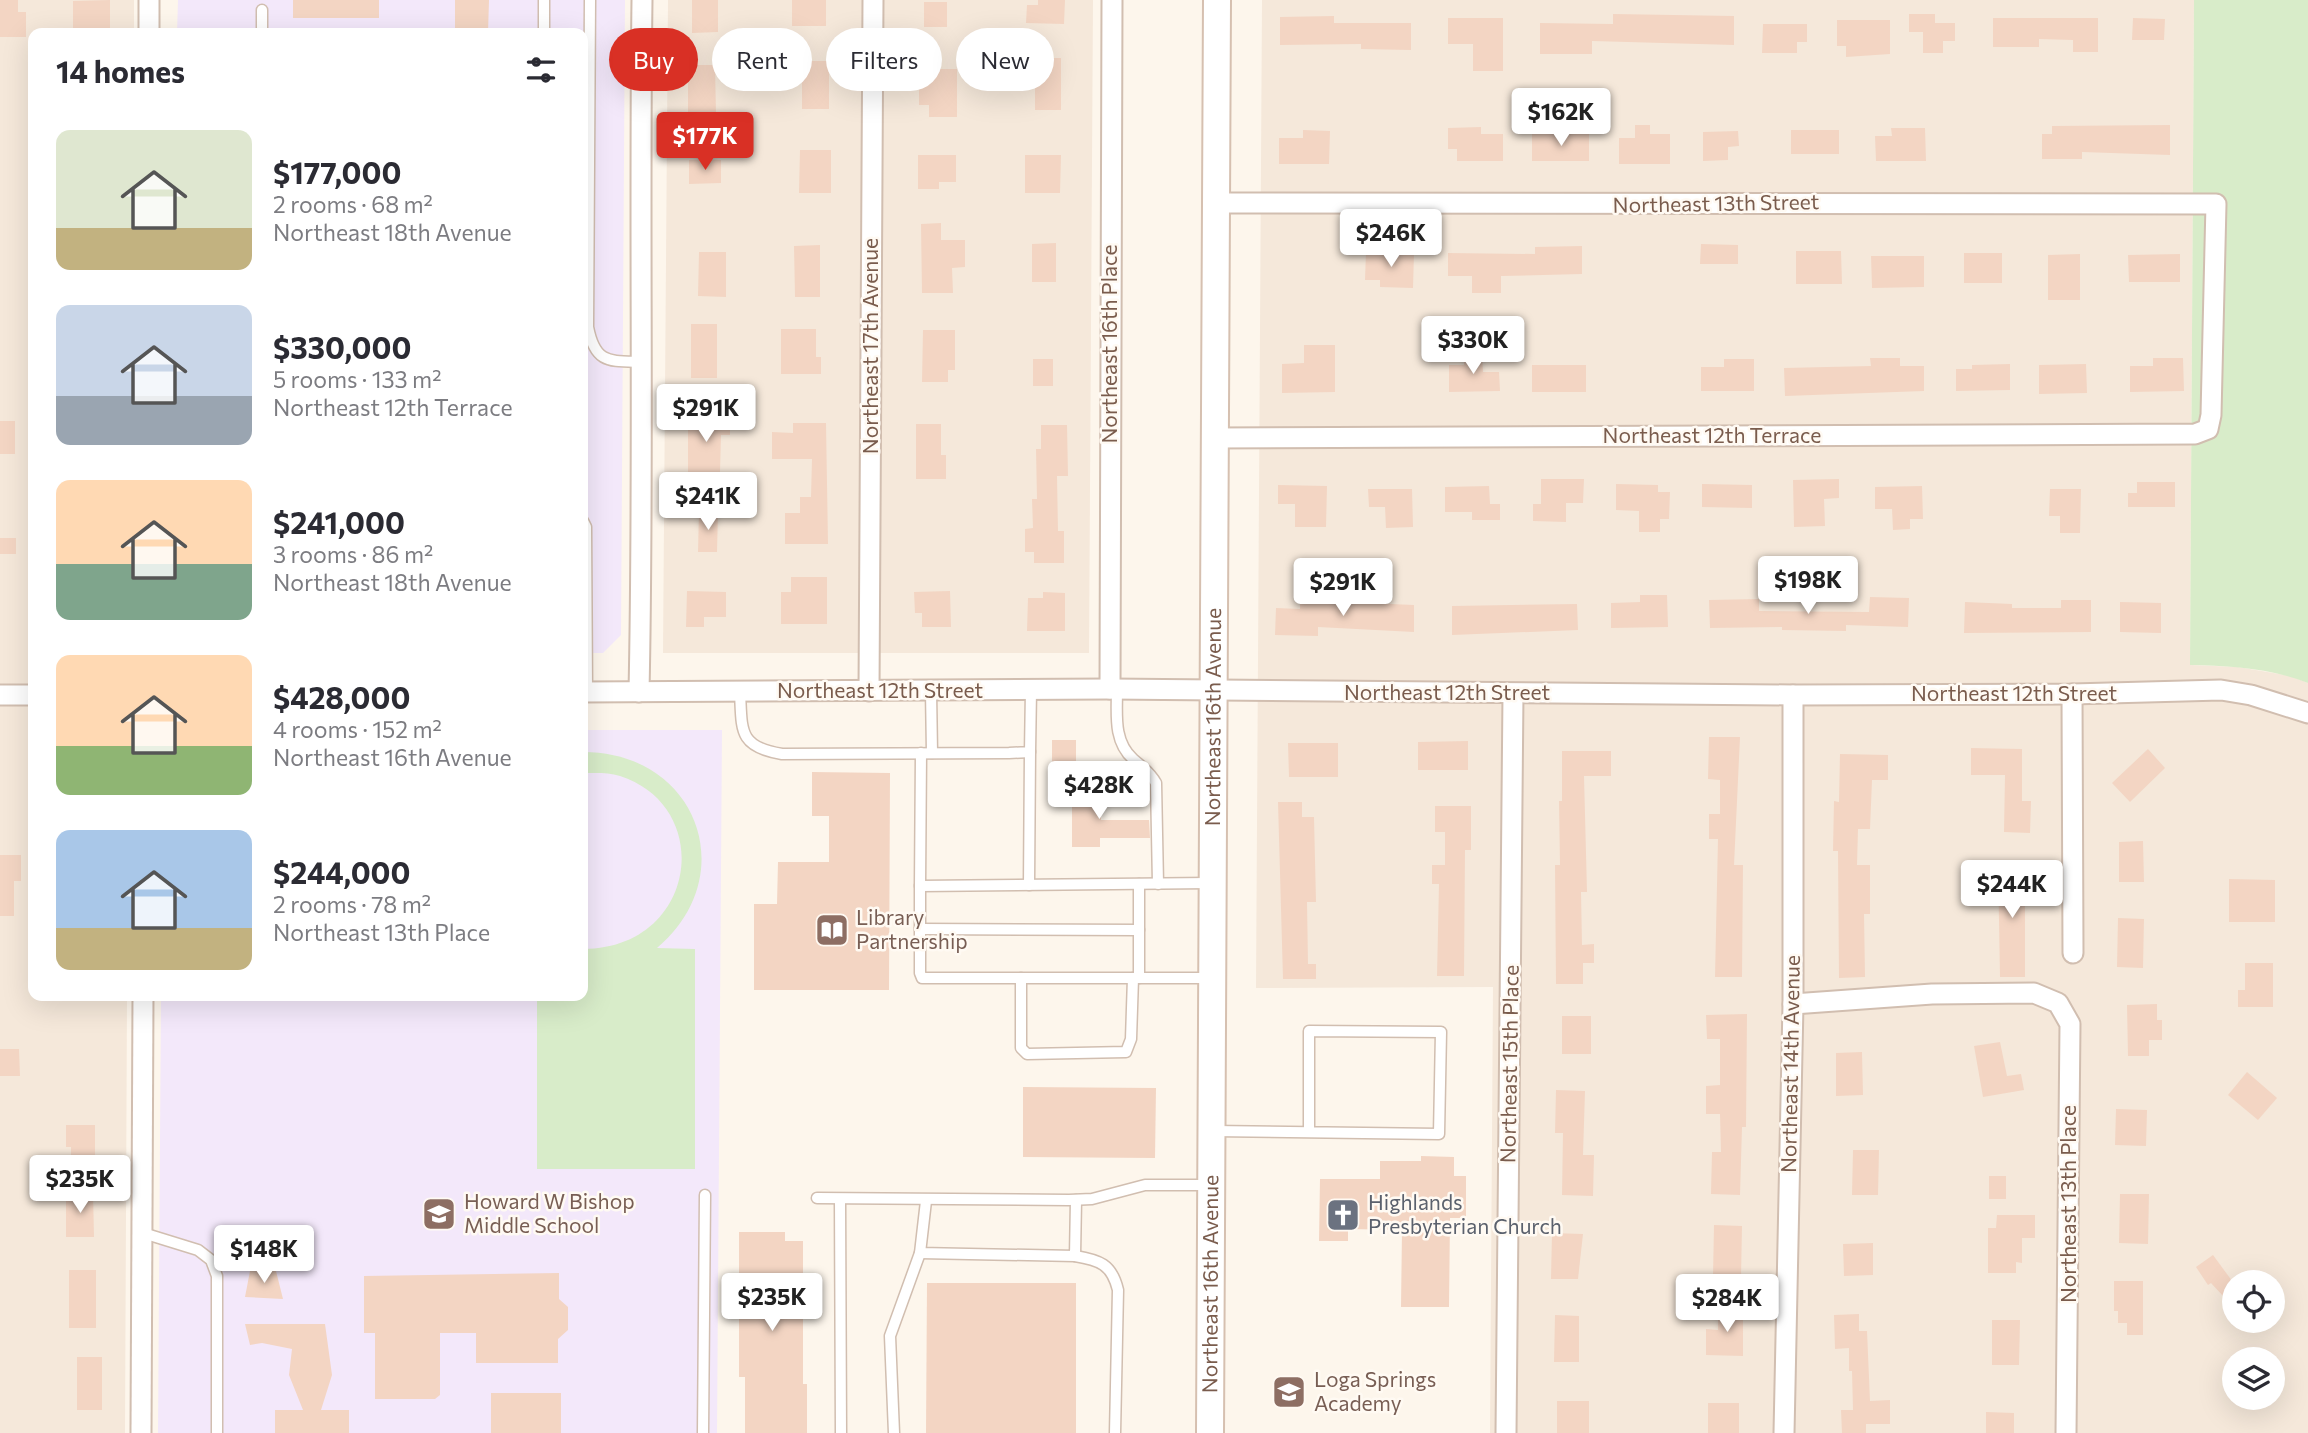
<!DOCTYPE html>
<meta charset="utf-8">
<style>
body{margin:0;font-family:Commissioner,sans-serif;background:#f7f7f7;color:#2b2b33;height:100vh;display:flex;flex-direction:column;font-size:26px;white-space:nowrap}
*{box-sizing:border-box;margin:0}
p{font-size:23px;color:#7c7c81}
.icon{flex:none;width:38px;height:38px;fill:none;stroke:currentColor;stroke-width:2;stroke-linecap:round;stroke-linejoin:round}
.map{position:relative;flex:1;overflow:hidden}
.details{position:absolute;left:28px;top:28px;width:560px;height:973px;display:flex;flex-direction:column;background:#fff;border-radius:14px;box-shadow:0 7px 28px #0002}
.details>*{flex:none}
.top-card{position:absolute;left:609px;top:28px;width:665px;height:63px;display:flex;gap:14px}
.fabs{position:absolute;left:2222px;top:1270px;display:grid;gap:14px}
.fabs a{display:grid;place-items:center;width:63px;height:63px;border-radius:50%;background:#fff;box-shadow:0 7px 28px #0002;font-size:35px}
.price{position:absolute;translate:-50% -60px;padding:0 16px;border-radius:7px;background:#fff;color:#222;font-size:23px;line-height:46px;filter:drop-shadow(0 2px 4px #0008)}
.price::after{content:'';position:absolute;left:50%;top:42px;width:21px;height:16px;margin-left:-10px;background:inherit;clip-path:polygon(0 0,100% 0,50% 100%)}
.price.active{background:#d93025;color:#fff}
ul{padding:0;list-style:none}
li{display:flex;align-items:center;gap:21px;height:175px;padding:0 28px}
li span{display:grid;place-items:center;flex:none;width:196px;height:140px;border-radius:14px;color:#555}
li>.icon{margin-inline-start:auto}
span .icon{width:84px;height:84px;fill:#fffc;stroke-width:1}
li b{font-size:30px}
h2{display:flex;justify-content:space-between;align-items:center;height:84px;padding:0 28px;font-size:30px}
.pill{padding:0 24px;border-radius:32px;background:#fff;box-shadow:0 7px 28px #0002;font-size:24px;line-height:63px}
.pill.active{background:#d93025;color:#fff}
.map>svg:first-child{display:block}
</style>
<div class="map">
<svg width="2308" height="1433" viewBox="0 0 2308 1433">
<rect width="100%" height="100%" fill="#fdf6ec"/>
<g fill="#f5e8da" fill-rule="evenodd">
<path d="M0,0H134V33H33V996H127L125,1433H0Z"/>
<path d="M668,0H1093L1089,653H663Z"/>
<path d="M1262,0H2194L2190,665L2238,667L2291,676L2308,683V1433H1490L1493,987L1256,988ZM2235,1283H2273V1321H2235ZM2235,1360H2273V1398H2235Z"/>
</g>
<g fill="#f3e8fa">
<path d="M178,0H625L621,635L603,653H583V33H177Z"/>
<path d="M583,730H722L717,1433H158L161,996H583Z"/>
</g>
<g fill="#d8ecc9">
<path d="M2194,0H2308V683C2270,668 2230,666 2190,665Z"/>
<path d="M583,752C697,752 743,875 657,948L695,949V1169H537V996H583V949C697,949 716,807 620,776C608,772 595,773 583,773Z"/>
</g>
<g fill="#f3d5c3">
<path d="M0,0H18V12H26V37H0Z"/>
<path d="M110,0V28H73V1Z"/>
<rect x="293" y="0" width="86" height="18"/>
<path d="M455,0H489L488,33H455Z"/>
<path d="M692,0H718V32L692,33Z"/>
<rect x="792" y="0" width="34" height="26"/>
<path d="M1038,0H1065L1064,24L1026,23L1027,5H1038Z"/>
<rect x="924" y="2" width="23" height="25"/>
<path d="M1613,14L1734,16V45L1592,41V54H1540V23L1613,24Z"/>
<path d="M1909,14H1935V23H1955V41H1943V53H1923V32H1909Z"/>
<path d="M1334,16V23H1411V50L1361,49V44L1280,45V17Z"/>
<path d="M1448,18H1503V71H1473V44H1448Z"/>
<path d="M1993,18H2098V52H2073V40L2039,39V47H1993Z"/>
<path d="M2133,18L2165,19L2164,40H2132Z"/>
<path d="M1837,20H1890V54L1846,57V46H1837Z"/>
<path d="M1763,24H1807V42H1797V53H1762Z"/>
<rect x="1035" y="58" width="26" height="52"/>
<rect x="802" y="61" width="27" height="48"/>
<path d="M688,65H715L716,114H688Z"/>
<path d="M919,69H957V117H929V105H919Z"/>
<path d="M1635,125H1650V134H1670V164H1619V138H1635Z"/>
<path d="M2170,125V155L2082,152V159H2042V134H2052V126Z"/>
<path d="M1481,127V134H1503V161H1457V149H1448V128Z"/>
<path d="M1891,128H1925L1926,161H1876L1875,136H1892Z"/>
<path d="M1303,130L1330,131L1329,164H1279V138H1303Z"/>
<rect x="1791" y="130" width="48" height="24"/>
<path d="M1738,131L1739,146L1728,147V160L1703,161V132Z"/>
<rect x="1532" y="134" width="57" height="27"/>
<path d="M800,150H831V193H799Z"/>
<path d="M918,155H956V182H939V189H918Z"/>
<path d="M1025,155H1061L1060,193H1025Z"/>
<path d="M689,160H721V183L689,184Z"/>
<path d="M941,223V240H965V267L952,268L953,293H922L921,224Z"/>
<path d="M1056,243V282H1032V244Z"/>
<path d="M1701,244L1738,245V264H1700Z"/>
<path d="M820,245V297H795L794,246Z"/>
<path d="M1582,246V274L1501,276V293H1472V276H1448V253L1535,254V247Z"/>
<path d="M1796,251H1841L1842,284H1796Z"/>
<path d="M699,252H726V297L698,296Z"/>
<path d="M1366,252L1414,253L1413,288L1380,287V280H1365Z"/>
<rect x="1964" y="253" width="38" height="30"/>
<path d="M2080,254V300H2048V255Z"/>
<path d="M2180,254V282H2129L2128,255Z"/>
<path d="M1871,256H1924V287L1872,288Z"/>
<rect x="691" y="324" width="26" height="54"/>
<path d="M781,329H816V357H821V374H781Z"/>
<path d="M923,330H955V370H948V382H922Z"/>
<path d="M1304,345H1335V392L1282,393V364L1304,363Z"/>
<path d="M1464,354H1482L1483,372H1499L1500,391L1449,392V365H1464Z"/>
<path d="M1870,358H1900V366H1924V391L1785,396L1784,368L1871,366Z"/>
<path d="M2153,358H2183L2184,391L2130,392V366H2153Z"/>
<rect x="1033" y="359" width="20" height="27"/>
<path d="M1724,359H1754V391H1701V367H1724Z"/>
<path d="M2010,364V390L1956,391V369H1972V365Z"/>
<path d="M2086,364L2087,393L2039,394V365Z"/>
<rect x="1532" y="365" width="54" height="27"/>
<path d="M688,418L730,419V435H721L720,472H688Z"/>
<rect x="0" y="421" width="15" height="33"/>
<path d="M793,423H826L828,544H785V513H800V497H811L812,459H772V432L793,433Z"/>
<path d="M916,424H941V455H946V479H916Z"/>
<path d="M1041,425H1067L1068,476H1057L1058,531H1064V563H1034V552H1025V529L1033,528L1032,499H1037L1036,449H1041Z"/>
<path d="M1541,479H1584L1583,503H1566V522L1533,521V504H1541Z"/>
<path d="M1839,479V498L1824,499L1825,526L1794,527L1793,480Z"/>
<path d="M2137,482H2175V507H2128V493H2137Z"/>
<path d="M1616,484L1658,485V492H1670L1669,519H1660V532H1639V511L1616,510Z"/>
<path d="M1702,484L1752,485V508L1702,507Z"/>
<path d="M1278,485L1327,486L1326,527H1295V504H1278Z"/>
<path d="M1489,486L1490,504H1500V520H1472V512H1445V487Z"/>
<path d="M1922,486L1923,519H1910V529L1893,530L1892,509H1875V487Z"/>
<path d="M1368,489H1412L1413,527L1386,528L1385,507H1369Z"/>
<path d="M2050,489H2081L2080,533H2060V516H2049Z"/>
<path d="M699,511L718,512L717,552H698Z"/>
<rect x="0" y="538" width="16" height="16"/>
<path d="M791,577H827V624H781V592H791Z"/>
<path d="M687,591L726,592V617H704V627H686Z"/>
<path d="M950,591L951,627H922V613H915L914,592Z"/>
<path d="M1043,592L1065,593V631H1027L1028,598H1043Z"/>
<path d="M1640,595H1667L1668,627L1611,628V603L1640,602Z"/>
<path d="M1870,597L1909,598L1908,627L1846,625V631L1782,630V627L1710,628L1709,600L1759,599V611L1869,612Z"/>
<path d="M1300,600L1414,605V632L1318,627V636L1275,635L1276,608L1300,609Z"/>
<path d="M2061,600H2091V632L1964,633L1965,602L2012,604V608H2061Z"/>
<path d="M2120,602L2161,603V633L2120,632Z"/>
<path d="M1577,604L1578,630L1452,635V606Z"/>
<path d="M1709,737H1740L1734,865H1743L1742,977H1715L1718,839H1709V814H1720V780L1708,779Z"/>
<rect x="1052" y="740" width="24" height="37"/>
<path d="M1468,741V770H1418V742Z"/>
<path d="M1288,743H1338V777H1289Z"/>
<path d="M1971,748L2022,749V801H2031L2030,833L2004,832L2005,775H1971Z"/>
<path d="M2148,749L2165,768L2130,802L2112,783Z"/>
<path d="M1562,751H1611V776H1584L1587,892H1581L1582,945L1594,944V963H1583V984H1556L1555,865H1560L1559,801H1562Z"/>
<path d="M1840,754L1888,755V780H1872L1870,829H1858L1857,865H1870V914H1864L1865,977L1839,978L1838,851H1833L1834,801L1839,802Z"/>
<path d="M812,772L890,773L889,990H754V904H777L778,862H829V816H812Z"/>
<path d="M1072,786H1101V820H1149L1150,838H1100V847H1072Z"/>
<path d="M1278,802H1302V817H1314L1316,902H1307L1308,964H1316V979H1283Z"/>
<path d="M1435,806H1471V850H1465L1464,976H1437L1439,884H1432V865H1445V832H1435Z"/>
<path d="M2143,841L2144,882H2119V842Z"/>
<path d="M0,855H21V881H14V916H0Z"/>
<path d="M1998,864H2025V977H2000Z"/>
<path d="M2229,879L2275,880V922H2229Z"/>
<path d="M2118,918L2144,919L2143,968L2117,967Z"/>
<path d="M2245,963H2273V1007H2238V990H2245Z"/>
<path d="M2157,1004V1020H2162V1040H2149V1056H2128L2127,1005Z"/>
<path d="M1747,1014L1746,1127H1742L1740,1195L1711,1194L1712,1152H1721L1720,1114H1706V1086L1720,1085V1039H1707L1706,1015Z"/>
<rect x="1562" y="1016" width="29" height="38"/>
<path d="M2000,1042L2007,1076L2021,1074L2024,1090L1983,1097L1974,1046Z"/>
<path d="M0,1049H19L20,1076H0Z"/>
<path d="M1862,1052L1863,1095L1836,1096V1053Z"/>
<path d="M2247,1072L2277,1098L2258,1120L2228,1095Z"/>
<path d="M1023,1087L1156,1088L1155,1158L1023,1157Z"/>
<path d="M1556,1090L1585,1091L1583,1155H1594L1593,1196L1562,1195L1563,1133H1555Z"/>
<path d="M2116,1109L2147,1110L2146,1146L2115,1145Z"/>
<path d="M66,1125H95V1160H71V1147H66Z"/>
<path d="M1853,1150H1879L1878,1195H1852Z"/>
<path d="M1421,1156L1454,1157V1176H1466V1218H1450L1449,1307H1401L1402,1230L1348,1229V1241H1319L1320,1179H1380V1161H1421Z"/>
<rect x="1989" y="1176" width="17" height="23"/>
<path d="M66,1192H93L94,1237H66Z"/>
<path d="M2120,1194H2149L2148,1244L2119,1243Z"/>
<path d="M1997,1215H2035V1238H2022V1263L2016,1262V1273H1988V1228H1996Z"/>
<path d="M1714,1225L1742,1226L1741,1278L1713,1277Z"/>
<path d="M739,1232H785V1241H803V1384H807V1433H745V1377H739Z"/>
<path d="M1552,1233L1583,1234L1578,1279H1551Z"/>
<path d="M1873,1243V1275L1844,1276L1843,1244Z"/>
<path d="M2213,1255L2235,1285V1309L2211,1283L2208,1285L2196,1267Z"/>
<rect x="69" y="1270" width="27" height="58"/>
<path d="M250,1271H276L283,1299L245,1297Z"/>
<path d="M559,1273V1299L568,1307V1330L558,1339V1363H476V1333H440V1395L435,1399H375V1333H364V1276Z"/>
<path d="M2114,1281H2143V1335H2127V1323H2118V1311H2114Z"/>
<path d="M927,1283H1076V1433H926Z"/>
<path d="M1718,1309H1743V1356L1706,1355V1329L1718,1330Z"/>
<path d="M1859,1314V1331H1867L1870,1401L1890,1400V1424H1866V1433H1842L1841,1410H1853L1852,1371H1849V1348L1835,1349L1834,1315Z"/>
<path d="M1555,1315L1579,1316V1362H1554Z"/>
<path d="M1992,1320H2020L2019,1365H1992Z"/>
<path d="M245,1324H325L332,1375L321,1410H349V1433H275V1410H303L289,1375L292,1349L262,1343L250,1345Z"/>
<rect x="77" y="1357" width="25" height="53"/>
<rect x="491" y="1393" width="70" height="40"/>
<rect x="1557" y="1401" width="32" height="32"/>
<rect x="1708" y="1403" width="31" height="30"/>
<path d="M1986,1412L2014,1413V1433H1986Z"/>
</g>
<g fill="none" stroke-linecap="round" stroke-linejoin="round">
<defs>
<g id="lane">
<path d="M544,0V33"/>
<path d="M590,0L588,327C595,363 608,361 640,362"/>
<path d="M262,33V10"/>
<path d="M583,521L586,527L587,692"/>
<path d="M1117,689C1117,714 1113,741 1133,759C1142,767 1150,772 1156,783L1158,884"/>
<path d="M931,691L932,753"/>
<path d="M740,692C742,730 738,747 782,754L1009,753L1030,752L1031,690"/>
<path d="M921,753L920,886L1210,883"/>
<path d="M1029,885L1030,752"/>
<path d="M920,886V973L922,978H1211"/>
<path d="M920,929L1139,930V884"/>
<path d="M1139,930V978"/>
<path d="M1021,978V1048L1027,1054L1126,1052L1131,1039L1133,978"/>
<path d="M1213,1131L1439,1134L1441,1032L1309,1031V1132"/>
<path d="M817,1198L1069,1200L1092,1199L1145,1185H1209"/>
<path d="M840,1199L841,1433"/>
<path d="M926,1201L920,1253L1075,1256L1076,1200"/>
<path d="M143,1233L198,1250L211,1260L217,1276V1433"/>
<path d="M1075,1256C1099,1260 1112,1264 1118,1290L1115,1433"/>
<path d="M703,1433L705,1195"/>
<path d="M894,1433L890,1336L920,1253"/>
</g>
<g id="street">
<path d="M149,0V33"/>
<path d="M1214,438L2195,434L2208,429L2211,415L2216,204L1217,203"/>
<path d="M1110,689L1112,0"/>
<path d="M869,691L873,0"/>
<path d="M583,692L1110,689L1793,695L2072,694L2221,690L2251,695L2308,713"/>
<path d="M639,692C644,461 639,231 642,0"/>
<path d="M2072,694L2073,953"/>
<path d="M0,695H33"/>
<path d="M1793,1004L1932,994L2034,993L2058,1003L2070,1024L2066,1433"/>
<path d="M141,1433L143,996"/>
<path d="M1506,1433L1513,694"/>
<path d="M1784,1433L1793,1004V695"/>
</g>
<g id="secondary">
<path id="s1" d="M1210,1433L1217,0"/>
</g>
</defs>
<use href="#lane" stroke="#d1beb0" stroke-width="13"/>
<use href="#street" stroke="#d1beb0" stroke-width="23"/>
<use href="#secondary" stroke="#d6c0b0" stroke-width="30"/>
<use href="#lane" stroke="#fff" stroke-width="10"/>
<use href="#street" stroke="#fff" stroke-width="19"/>
<use href="#secondary" stroke="#fff" stroke-width="26"/>
</g>
<defs>
<symbol id="library-square" viewBox="-11 -11 22 22"><rect x="-9" y="-9" width="18" height="18" rx="4" fill="#8d6e63" stroke="#fffaf3"/><path d="M-6-4Q-3-5.5-.7-3.5V5Q-3 3-6 4ZM6-4Q3-5.5 .7-3.5V5Q3 3 6 4Z" fill="#fff"/></symbol>
<symbol id="school-square" viewBox="-11 -11 22 22"><rect x="-9" y="-9" width="18" height="18" rx="4" fill="#8d6e63" stroke="#fffaf3"/><path d="M0-5L7-2L0 1L-7-2ZM-4 1L0 2.5L4 1V4Q0 6-4 4Z" fill="#fff"/></symbol>
<symbol id="church-square" viewBox="-11 -11 22 22"><rect x="-9" y="-9" width="18" height="18" rx="4" fill="#6b7280" stroke="#fffaf3"/><path d="M-1.2-6h2.4v3.5h3.3v2.4h-3.3V6h-2.4V-.1h-3.3v-2.4h3.3Z" fill="#fff"/></symbol>
</defs>
<g fill-rule="evenodd">
<use href="#library-square" x="813" y="911" width="38" height="38"/>
<use href="#school-square" x="420" y="1195" width="38" height="38"/>
<use href="#church-square" x="1324" y="1196" width="38" height="38"/>
<use href="#school-square" x="1270" y="1373" width="38" height="38"/>
</g>
<g text-anchor="middle" stroke-width="5" stroke-linejoin="round" paint-order="stroke">
<g font-size="21" fill="#7a5c4d" stroke="#fffaf3">
<text transform="translate(1716 204) rotate(-1)" y="7">Northeast 13th Street</text>
<text transform="translate(1110 344) rotate(-90)" y="7">Northeast 16th Place</text>
<text transform="translate(871 346) rotate(-90)" y="7">Northeast 17th Avenue</text>
<text x="1712" y="443">Northeast 12th Terrace</text>
<text x="880" y="698">Northeast 12th Street</text>
<text x="1447" y="700">Northeast 12th Street</text>
<text x="2014" y="701">Northeast 12th Street</text>
<text dy="7" stroke="none"><textPath href="#s1" startOffset="716">Northeast 16th Avenue</textPath></text>
<text transform="translate(1510 1064) rotate(-89)" y="7">Northeast 15th Place</text>
<text transform="translate(1791 1064) rotate(-89)" y="7">Northeast 14th Avenue</text>
<text transform="translate(2069 1204) rotate(-90)" y="7">Northeast 13th Place</text>
<text dy="7" stroke="none"><textPath href="#s1" startOffset="149">Northeast 16th Avenue</textPath></text>
</g>
<g font-size="21" fill="#785e54" stroke="#fffaf3" text-anchor="start">
<text x="856" y="925">Library<tspan x="856" dy="24">Partnership</tspan></text>
<text x="464" y="1209">Howard W Bishop<tspan x="464" dy="24">Middle School</tspan></text>
<text x="1314" y="1387">Loga Springs<tspan x="1314" dy="24">Academy</tspan></text>
</g>
<g font-size="21" fill="#5b616d" stroke="#fffaf3" text-anchor="start">
<text x="1368" y="1210">Highlands<tspan x="1368" dy="24">Presbyterian Church</tspan></text>
</g>
</g>
</svg>
<div class="fabs">
<a><svg class="icon" aria-label="locate" viewBox="0 0 24 24"><circle cx="12" cy="12" r="6"/><path d="M12 2v4M12 18v4M2 12h4M18 12h4"/></svg></a>
<a><svg class="icon" aria-label="layers" viewBox="0 0 24 24"><path d="M12 4l9 5-9 5-9-5zM3 14l9 5 9-5"/></svg></a>
</div>
<b class="price" style="left:1561px;top:148px">$162K</b>
<b class="price active" style="left:705px;top:172px">$177K</b>
<b class="price" style="left:1391px;top:269px">$246K</b>
<b class="price" style="left:1473px;top:376px">$330K</b>
<b class="price" style="left:706px;top:444px">$291K</b>
<b class="price" style="left:708px;top:532px">$241K</b>
<b class="price" style="left:1808px;top:616px">$198K</b>
<b class="price" style="left:1343px;top:618px">$291K</b>
<b class="price" style="left:1099px;top:821px">$428K</b>
<b class="price" style="left:2012px;top:920px">$244K</b>
<b class="price" style="left:80px;top:1215px">$235K</b>
<b class="price" style="left:264px;top:1285px">$148K</b>
<b class="price" style="left:772px;top:1333px">$235K</b>
<b class="price" style="left:1727px;top:1334px">$284K</b>
<div class="top-card">
<a class="pill active">Buy</a>
<a class="pill">Rent</a>
<a class="pill">Filters</a>
<a class="pill">New</a>
</div>
<section class="details">
<h2>14 homes<svg class="icon" aria-label="filters" viewBox="0 0 24 24"><path d="M4 7h16M4 17h16"/><circle cx="9" cy="7" r="2"/><circle cx="15" cy="17" r="2"/></svg></h2>
<ul>
<li><span style="background:linear-gradient(#dfe7d0 70%,#c2b280 0)"><svg class="icon" aria-label="home" viewBox="0 0 24 24"><path d="M3 11l9-7 9 7M6 9v11h12V9"/></svg></span><div><b>$177,000</b><p>2 rooms · 68 m²</p><p>Northeast 18th Avenue</p></div></li>
<li><span style="background:linear-gradient(#c9d6e8 65%,#9aa5b1 0)"><svg class="icon" aria-label="home" viewBox="0 0 24 24"><path d="M3 11l9-7 9 7M6 9v11h12V9"/></svg></span><div><b>$330,000</b><p>5 rooms · 133 m²</p><p>Northeast 12th Terrace</p></div></li>
<li><span style="background:linear-gradient(#ffd9b3 60%,#7fa58c 0)"><svg class="icon" aria-label="home" viewBox="0 0 24 24"><path d="M3 11l9-7 9 7M6 9v11h12V9"/></svg></span><div><b>$241,000</b><p>3 rooms · 86 m²</p><p>Northeast 18th Avenue</p></div></li>
<li><span style="background:linear-gradient(#ffd9b3 65%,#8fb573 0)"><svg class="icon" aria-label="home" viewBox="0 0 24 24"><path d="M3 11l9-7 9 7M6 9v11h12V9"/></svg></span><div><b>$428,000</b><p>4 rooms · 152 m²</p><p>Northeast 16th Avenue</p></div></li>
<li><span style="background:linear-gradient(#a9c7e8 70%,#c2b280 0)"><svg class="icon" aria-label="home" viewBox="0 0 24 24"><path d="M3 11l9-7 9 7M6 9v11h12V9"/></svg></span><div><b>$244,000</b><p>2 rooms · 78 m²</p><p>Northeast 13th Place</p></div></li>
</ul>
</section>
</div>
